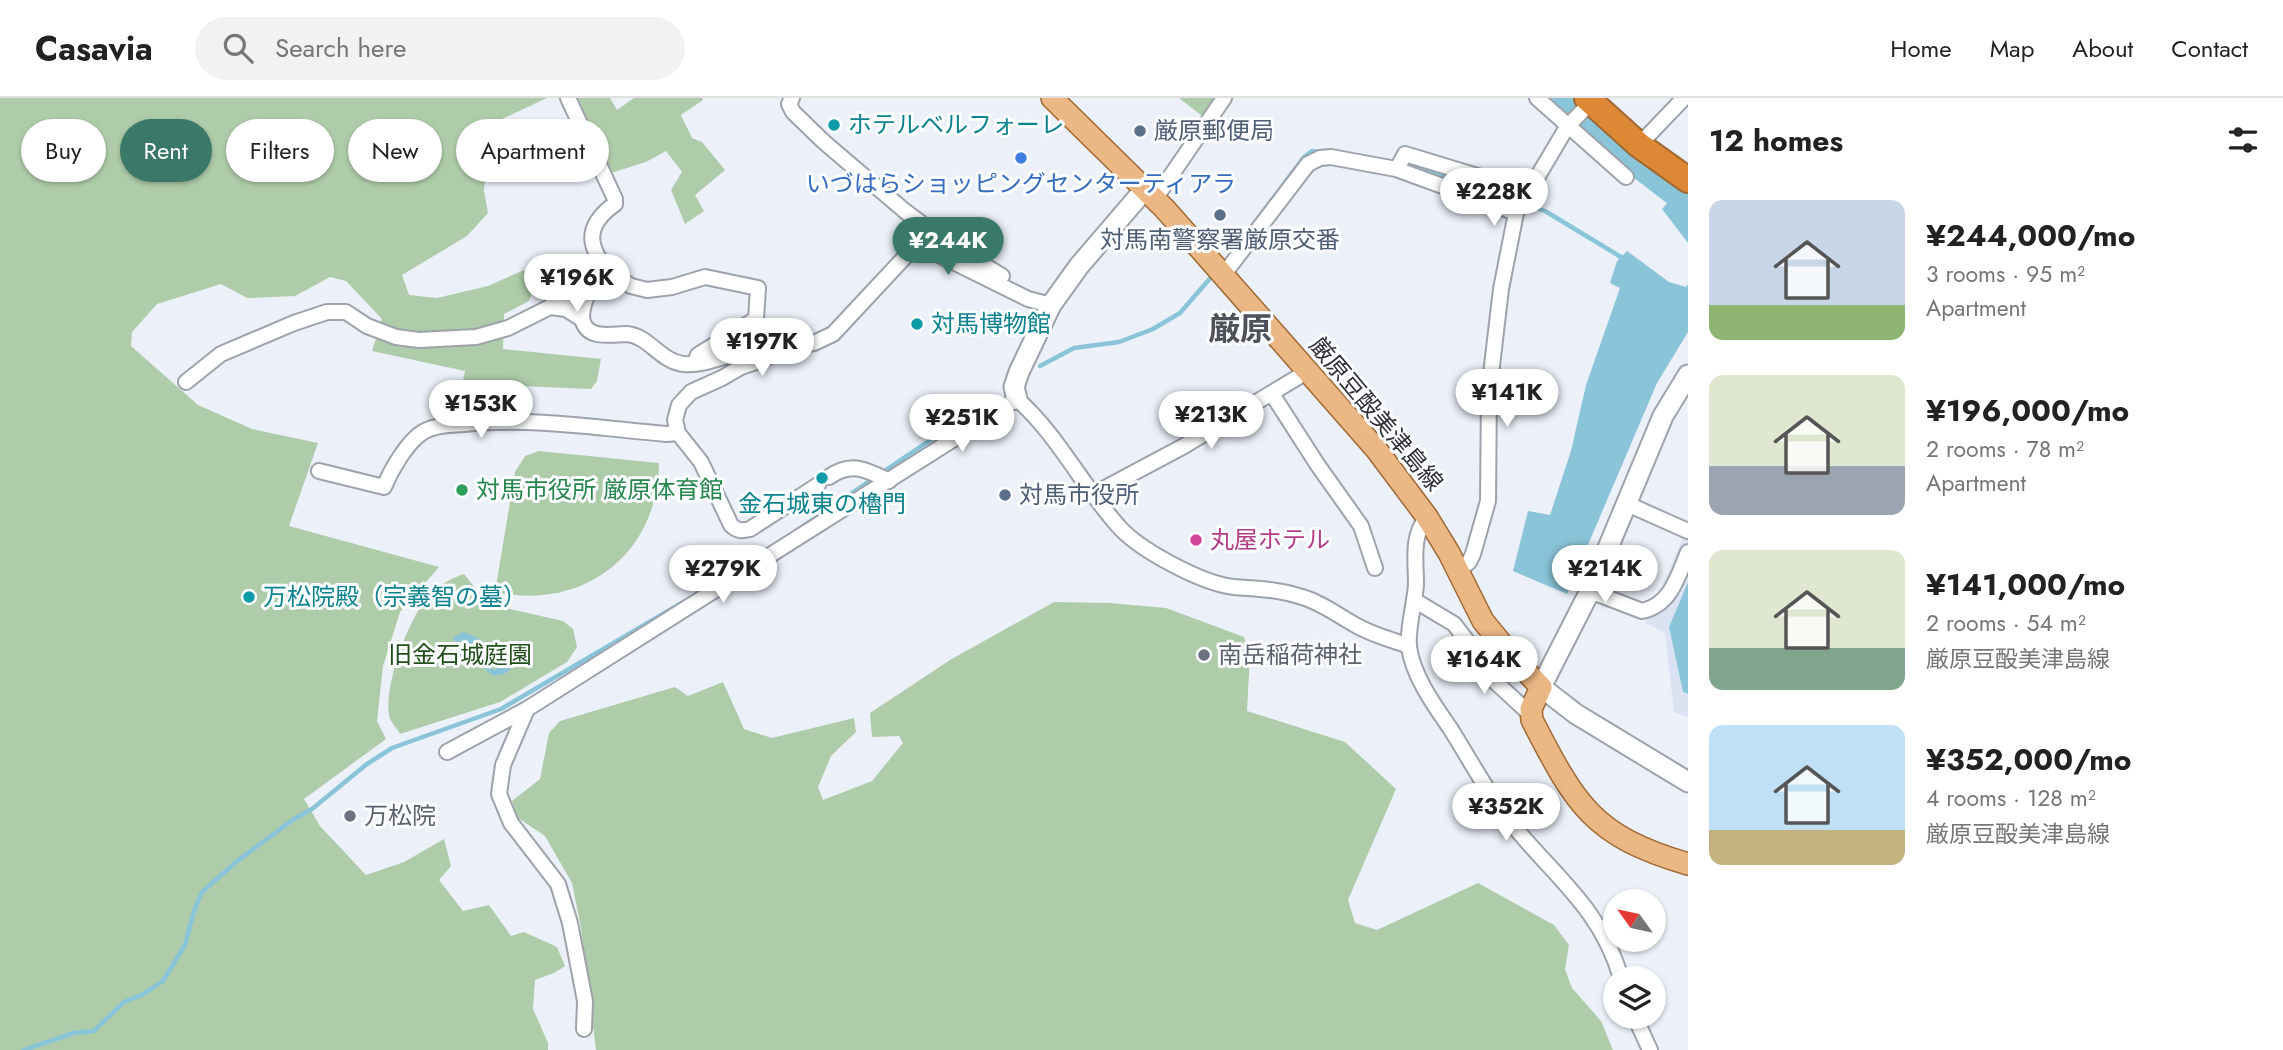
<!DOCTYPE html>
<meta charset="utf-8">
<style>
body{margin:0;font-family:Jost,"Noto Sans JP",sans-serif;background:#f2f2f2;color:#222;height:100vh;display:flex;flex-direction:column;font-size:26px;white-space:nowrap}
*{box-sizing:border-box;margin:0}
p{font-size:23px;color:#767676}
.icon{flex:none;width:38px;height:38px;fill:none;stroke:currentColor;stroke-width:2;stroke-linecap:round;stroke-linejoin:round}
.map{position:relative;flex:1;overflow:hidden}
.side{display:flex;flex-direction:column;background:#fff;width:595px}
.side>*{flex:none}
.banner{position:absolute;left:21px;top:21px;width:665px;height:63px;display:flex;gap:14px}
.needle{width:46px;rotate:303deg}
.tools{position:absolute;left:1603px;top:791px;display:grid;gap:14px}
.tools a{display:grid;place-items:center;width:63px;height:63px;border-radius:50%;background:#fff;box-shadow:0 2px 5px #0004;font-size:35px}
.price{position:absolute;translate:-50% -60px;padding:0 16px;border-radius:24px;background:#fff;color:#222;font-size:23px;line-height:46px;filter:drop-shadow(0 2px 4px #0008)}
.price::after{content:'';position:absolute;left:50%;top:42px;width:21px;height:16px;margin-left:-10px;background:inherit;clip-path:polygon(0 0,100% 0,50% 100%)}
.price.selected{background:#3a7967;color:#fff}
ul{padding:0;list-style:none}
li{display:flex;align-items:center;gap:21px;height:175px;padding:0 21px}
li span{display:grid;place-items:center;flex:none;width:196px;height:140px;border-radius:14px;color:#555}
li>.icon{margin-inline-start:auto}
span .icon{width:84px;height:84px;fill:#fffc;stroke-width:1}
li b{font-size:30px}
h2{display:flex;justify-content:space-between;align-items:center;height:84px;padding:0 21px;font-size:30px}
.chip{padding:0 24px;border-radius:32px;background:#fff;box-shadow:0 2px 5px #0004;font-size:24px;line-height:63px}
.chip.selected{background:#3a7967;color:#fff}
header{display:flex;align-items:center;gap:42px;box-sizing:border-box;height:98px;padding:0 35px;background:#fff;border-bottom:2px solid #e0e0e0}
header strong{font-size:33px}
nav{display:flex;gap:38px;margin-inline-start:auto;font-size:24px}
.search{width:490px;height:63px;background:#f2f2f2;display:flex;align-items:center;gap:18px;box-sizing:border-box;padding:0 24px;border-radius:38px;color:#767676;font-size:26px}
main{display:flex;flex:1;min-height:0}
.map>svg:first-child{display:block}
</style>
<header>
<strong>Casavia</strong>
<div class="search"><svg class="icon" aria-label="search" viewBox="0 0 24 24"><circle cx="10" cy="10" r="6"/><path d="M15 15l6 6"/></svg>Search here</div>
<nav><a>Home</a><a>Map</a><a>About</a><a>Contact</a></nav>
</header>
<main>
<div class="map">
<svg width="1688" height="952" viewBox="0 0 1688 952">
<rect width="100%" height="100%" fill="#ebf0f9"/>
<path fill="#dbe3f3" d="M1688,429V484L1669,529L1683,594L1688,596V619L1674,614L1665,535L1645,525Z"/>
<g fill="#afccaa">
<path d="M0,0H547L489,27L484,93L488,115L467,138L402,177L409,197L437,200L488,188L524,172L535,186L529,203L504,216L503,251L601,261L597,283L591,291L520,288L476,292L478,314L457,313L465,273L372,253L382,221L346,183L330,179L295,198L247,200L221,186L157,206L132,234L131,248L198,307L252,331L318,345L289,428L439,469L400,514L383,568L377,623L386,641L304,701L320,728L366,777L404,764L444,741L451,768L439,782L463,813L489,807L511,838L524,834L557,849L565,868L554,875L535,882L533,911L548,945V952H0Z"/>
<path d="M578,0H610L617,12L634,0H702L703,2L681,17L692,40L702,44L725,72L695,97L704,113L685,126L671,92L682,74L666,53L646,64L611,75Z"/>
<path d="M1179,0H1219L1206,21Z"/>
<path d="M539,353L659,365C658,456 584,513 495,494L515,374L525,358Z"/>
<path d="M464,476L488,506L563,523L573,531L577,549L567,564L500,604L400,636C397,630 390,624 389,617C384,586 409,518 431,495C440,486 452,480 464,476Z"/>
<path d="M1054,504L1110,505L1166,510L1244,539L1250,557L1247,613L1345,644L1396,691L1348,802L1355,825L1377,832L1478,785L1554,827L1569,847L1565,871L1572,890L1601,923L1613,952H596L581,830L572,785L545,738L518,720L512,703L540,681L549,635L560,623L675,589L688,598L723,584L744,631L772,640L854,620L856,634L831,658L818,689L823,702L872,683L903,645L899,638L872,639L870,615L950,562Z"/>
</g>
<g fill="#8ac4d9">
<path d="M1684,87L1688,91V145L1662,111Z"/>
<path d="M1627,153L1669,184L1686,189L1688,186V234L1657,285L1567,496L1513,473L1528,413L1550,417L1571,353L1586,287L1620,190L1610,185L1617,163Z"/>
<path d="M1688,484V596L1683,594L1669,529Z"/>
<path d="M463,534C505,548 476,556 494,572L502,567L514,550L513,555L518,566L504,576L494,578L482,569L479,557L468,558L463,565L458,563L453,551L455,548L463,552L466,548L462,543L455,544L453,540Z"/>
</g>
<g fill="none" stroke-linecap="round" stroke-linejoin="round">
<g stroke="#8ac4d9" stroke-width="4.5">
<path d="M1403,65L1418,68L1545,113L1621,159"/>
<path d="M1239,146L1304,59L1312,53L1321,54"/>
<path d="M1040,268L1074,250L1119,244L1153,231L1180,215L1213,177"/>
<path d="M796,433L979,309"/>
<path d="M24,952L74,935L94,933L124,904L142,897L163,883L185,847L194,813L202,794L236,764L294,721L312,711L367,666L392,650L501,611L685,503"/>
</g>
<path stroke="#8ac4d9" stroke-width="24" d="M1559,0L1590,24L1629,61L1676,97"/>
<defs>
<g id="street">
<path d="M568,0L615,101V106C602,115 589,129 593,146C595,154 599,159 598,167C596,183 578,208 583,224C589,242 613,236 627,236C649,238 660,263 683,266C715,269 746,243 777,253"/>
<path d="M792,0L789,6L793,14L824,44L906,114L952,148L1002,178"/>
<path d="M1537,0L1626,79"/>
<path d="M1639,47L1684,0"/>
<path d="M1399,67L1405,56L1527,93"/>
<path d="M1155,101L1224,0"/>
<path d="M598,159L618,180L631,188L647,192L672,189L705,179L758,190L756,221L698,257L695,265"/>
<path d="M1224,176L1308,66L1320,60L1331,59L1396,71L1516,115"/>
<path d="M551,208L589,191"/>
<path d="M186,284L221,256L294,225L327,214H346L367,228L396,239L419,242L476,239L508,230L550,209L566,211L582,221"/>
<path d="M1274,299L1317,366L1361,428L1375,470"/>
<path d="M319,373L384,389C391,372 407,344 423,334C435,327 450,327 464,326C531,319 599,330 666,336L678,335"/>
<path d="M829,379C852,363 867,372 889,383"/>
<path d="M818,387L750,431C741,433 737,433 731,427L701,364L678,335L675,322L679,307L691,294L722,280L741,269L762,262L777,253L814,245L833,236L917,146L1028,201L1051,207"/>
<path d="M1094,396L1184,348L1308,273"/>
<path d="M1625,405L1688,433"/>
<path d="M1427,419C1411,438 1416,463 1416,486C1415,506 1407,529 1409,549C1413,578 1434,607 1450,630C1467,657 1483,686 1501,712C1544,771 1599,804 1621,880"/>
<path d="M1458,473L1469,464L1473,456L1488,403L1489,293L1501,191L1516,115L1567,29L1591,4"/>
<path d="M1590,493L1642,513C1671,507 1678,478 1688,454"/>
<path d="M1414,502L1454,526L1474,552L1497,541"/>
<path d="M1474,552L1489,578L1530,616"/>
<path d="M527,611L503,667L499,696L511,725L558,786L570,825L585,903L584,931"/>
<path d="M447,654L527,611L1017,301C1059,338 1083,390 1121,431C1142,453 1203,486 1234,489C1257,491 1279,491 1302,499C1323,505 1340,519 1359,529C1374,537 1392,542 1409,548"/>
<path d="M1635,919L1650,952"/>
</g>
<g id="secondary">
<path d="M1688,277L1663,318L1590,493L1541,589L1576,616L1688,684"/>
<path d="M1017,301L1014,289L1019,274L1051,207L1079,168L1145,91"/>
</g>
<path id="primary" d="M1052,0L1165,111L1376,351L1427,419L1449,455L1483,523L1515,562L1541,589L1531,611L1532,622C1576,707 1592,738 1688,766"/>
<path id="highway" d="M1587,0L1639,47L1688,82"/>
</defs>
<use href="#street" stroke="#9da2ab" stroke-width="18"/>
<use href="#secondary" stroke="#9da2ab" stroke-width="23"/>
<use href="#primary" stroke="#a06934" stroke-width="24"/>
<use href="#highway" stroke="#a06934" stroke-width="28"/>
<use href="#street" stroke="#fff" stroke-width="14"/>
<use href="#secondary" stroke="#fff" stroke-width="19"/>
<use href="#primary" stroke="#ebb885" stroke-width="21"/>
<use href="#highway" stroke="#dd8834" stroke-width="24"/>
</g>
<g fill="#0f9aa8" stroke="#fcfdff" stroke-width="2.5">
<circle cx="834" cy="27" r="7"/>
<circle cx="917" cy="226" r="7"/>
<circle cx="822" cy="380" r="7"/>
<circle cx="249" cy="499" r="7"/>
</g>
<g fill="#5c6f8a" stroke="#fcfdff" stroke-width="2.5">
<circle cx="1140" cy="33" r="7"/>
<circle cx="1220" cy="117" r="7"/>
<circle cx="1005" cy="397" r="7"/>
</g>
<circle fill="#3f7fe0" stroke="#fcfdff" stroke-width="2.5" cx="1021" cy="60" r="7"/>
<circle fill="#2e9e5b" stroke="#fcfdff" stroke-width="2.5" cx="462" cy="392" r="7"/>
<circle fill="#d1479c" stroke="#fcfdff" stroke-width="2.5" cx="1196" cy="442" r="7"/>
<g fill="#6b7280" stroke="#fcfdff" stroke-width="2.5">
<circle cx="1204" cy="557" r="7"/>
<circle cx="350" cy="718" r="7"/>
</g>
<g text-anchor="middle" stroke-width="6" stroke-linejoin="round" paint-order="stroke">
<g font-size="24" fill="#0d838f" stroke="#fcfdff" text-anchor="start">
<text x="848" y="35">ホテルベルフォーレ</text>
<text x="931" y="234">対馬博物館</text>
<text x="822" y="414" text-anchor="middle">金石城東の櫓門</text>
<text x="263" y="507">万松院殿（宗義智の墓）</text>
</g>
<g font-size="24" fill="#4e5e75" stroke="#fcfdff" text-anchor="start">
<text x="1154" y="41">厳原郵便局</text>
<text x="1220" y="150" text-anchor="middle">対馬南警察署厳原交番</text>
<text x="1019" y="405">対馬市役所</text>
</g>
<g font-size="24" fill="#366cbe" stroke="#fcfdff">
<text x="1021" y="94">いづはらショッピングセンターティアラ</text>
</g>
<g font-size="24" fill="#2f3034" stroke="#fcfdff">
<text transform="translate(1376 316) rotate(50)" y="8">厳原豆酘美津島線</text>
</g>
<g font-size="24" fill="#27864d" stroke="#fcfdff" text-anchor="start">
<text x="476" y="400">対馬市役所 厳原体育館</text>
</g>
<g font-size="24" fill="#b23c85" stroke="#fcfdff" text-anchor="start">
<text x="1210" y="450">丸屋ホテル</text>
</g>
<g font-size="24" fill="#224f1a" stroke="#fcfdff">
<text x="460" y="565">旧金石城庭園</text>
</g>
<g font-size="24" fill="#5b616d" stroke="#fcfdff" text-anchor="start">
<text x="1218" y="565">南岳稲荷神社</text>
<text x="364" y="726">万松院</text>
</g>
<g font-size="32" font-weight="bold" fill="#4d5159" stroke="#fcfdff">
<text x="1240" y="242">厳原</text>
</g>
</g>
</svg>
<div class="tools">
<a><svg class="needle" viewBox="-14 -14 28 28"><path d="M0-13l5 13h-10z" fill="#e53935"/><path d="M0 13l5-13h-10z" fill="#767676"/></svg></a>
<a><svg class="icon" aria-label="layers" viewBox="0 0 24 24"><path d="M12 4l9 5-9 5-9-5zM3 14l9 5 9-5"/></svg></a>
</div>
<b class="price" style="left:1494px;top:130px">¥228K</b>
<b class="price selected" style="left:948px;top:179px">¥244K</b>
<b class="price" style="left:577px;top:216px">¥196K</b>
<b class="price" style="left:762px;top:280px">¥197K</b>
<b class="price" style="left:1507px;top:331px">¥141K</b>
<b class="price" style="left:481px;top:342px">¥153K</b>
<b class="price" style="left:1211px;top:353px">¥213K</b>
<b class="price" style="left:962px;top:356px">¥251K</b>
<b class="price" style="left:723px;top:507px">¥279K</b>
<b class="price" style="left:1605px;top:507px">¥214K</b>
<b class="price" style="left:1484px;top:598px">¥164K</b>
<b class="price" style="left:1506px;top:745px">¥352K</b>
<div class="banner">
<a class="chip">Buy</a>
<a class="chip selected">Rent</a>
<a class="chip">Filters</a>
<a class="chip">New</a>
<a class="chip">Apartment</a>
</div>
</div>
<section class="side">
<h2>12 homes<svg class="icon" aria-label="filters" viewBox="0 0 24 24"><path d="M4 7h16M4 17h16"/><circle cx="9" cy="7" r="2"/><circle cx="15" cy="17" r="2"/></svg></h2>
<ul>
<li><span style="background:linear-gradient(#c9d6e8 75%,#8fb573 0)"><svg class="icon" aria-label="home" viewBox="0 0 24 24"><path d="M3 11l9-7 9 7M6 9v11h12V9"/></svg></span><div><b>¥244,000/mo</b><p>3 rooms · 95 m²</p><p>Apartment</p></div></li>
<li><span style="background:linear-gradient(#dfe7d0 65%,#9aa5b1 0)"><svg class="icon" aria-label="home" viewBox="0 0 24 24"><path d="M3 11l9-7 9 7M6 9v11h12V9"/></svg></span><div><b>¥196,000/mo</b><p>2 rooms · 78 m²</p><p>Apartment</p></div></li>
<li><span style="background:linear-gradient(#dfe7d0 70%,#7fa58c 0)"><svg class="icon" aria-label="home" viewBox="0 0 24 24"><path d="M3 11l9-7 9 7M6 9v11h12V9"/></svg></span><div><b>¥141,000/mo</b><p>2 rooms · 54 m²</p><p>厳原豆酘美津島線</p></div></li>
<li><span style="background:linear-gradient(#bfe0f5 75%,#c2b280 0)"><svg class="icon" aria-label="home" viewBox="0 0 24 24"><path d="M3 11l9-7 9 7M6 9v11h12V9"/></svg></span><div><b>¥352,000/mo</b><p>4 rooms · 128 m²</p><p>厳原豆酘美津島線</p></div></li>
</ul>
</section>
</main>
